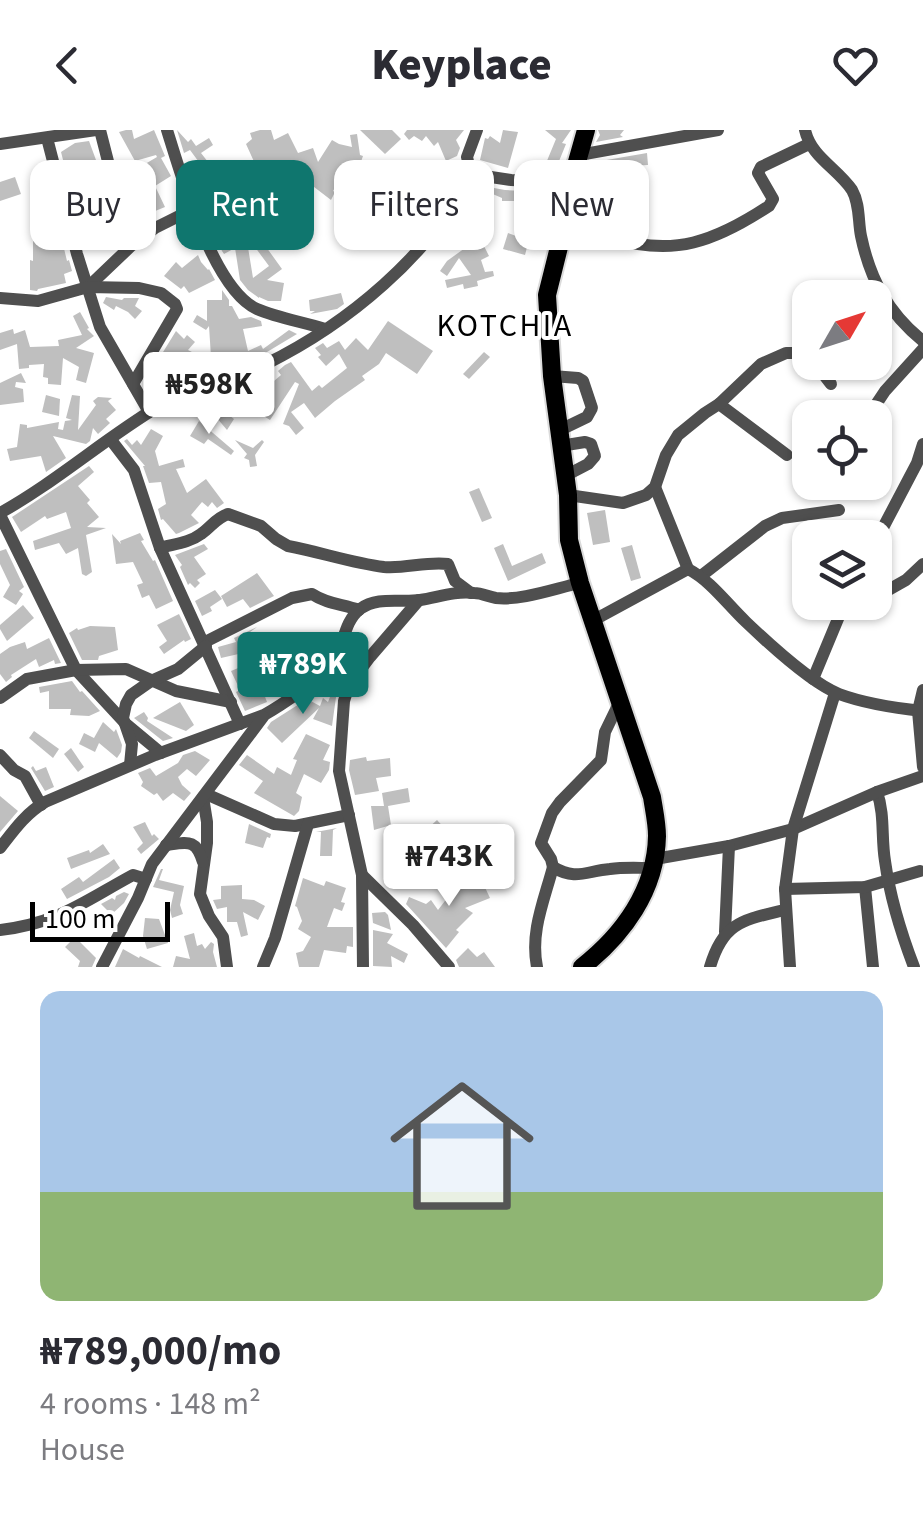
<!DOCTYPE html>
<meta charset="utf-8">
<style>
body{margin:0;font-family:"Source Sans 3",sans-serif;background:#f2f2f3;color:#2b2b33;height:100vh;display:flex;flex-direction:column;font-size:38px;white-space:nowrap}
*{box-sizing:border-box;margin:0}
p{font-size:32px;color:#7c7c81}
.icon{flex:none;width:55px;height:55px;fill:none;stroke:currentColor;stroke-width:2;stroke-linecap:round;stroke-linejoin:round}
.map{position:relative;height:837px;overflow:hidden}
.sheet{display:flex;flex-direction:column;background:#fff;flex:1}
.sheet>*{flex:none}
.hud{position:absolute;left:30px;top:30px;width:865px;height:90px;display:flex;gap:20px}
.needle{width:65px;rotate:51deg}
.tools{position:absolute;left:792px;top:150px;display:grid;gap:20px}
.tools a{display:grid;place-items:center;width:100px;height:100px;border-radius:20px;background:#fff;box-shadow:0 2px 8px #0004;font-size:50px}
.scale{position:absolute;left:30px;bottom:25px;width:140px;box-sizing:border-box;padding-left:10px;border:5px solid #000;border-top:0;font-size:28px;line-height:35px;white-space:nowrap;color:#000;-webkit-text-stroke:8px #fff;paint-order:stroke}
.price{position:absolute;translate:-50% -85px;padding:0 22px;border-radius:10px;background:#fff;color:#222;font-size:32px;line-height:65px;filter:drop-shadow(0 2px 5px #0008)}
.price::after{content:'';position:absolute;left:50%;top:60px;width:30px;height:22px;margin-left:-15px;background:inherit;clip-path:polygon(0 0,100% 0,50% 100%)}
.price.selected{background:#0f766e;color:#fff}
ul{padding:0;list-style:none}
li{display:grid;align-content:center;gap:20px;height:530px;padding:0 40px}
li+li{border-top:2px solid #e1e1e2}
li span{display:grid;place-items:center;height:310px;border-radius:20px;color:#555}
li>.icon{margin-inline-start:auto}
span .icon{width:180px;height:180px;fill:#fffc;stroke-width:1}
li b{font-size:42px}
.chip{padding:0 35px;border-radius:20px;background:#fff;box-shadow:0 2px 8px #0004;font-size:35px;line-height:90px}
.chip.selected{background:#0f766e;color:#fff}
header{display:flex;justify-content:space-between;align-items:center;height:130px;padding:0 40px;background:#fff;font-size:45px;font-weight:800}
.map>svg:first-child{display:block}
</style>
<header><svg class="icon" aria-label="back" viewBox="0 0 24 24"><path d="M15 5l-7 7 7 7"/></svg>Keyplace<svg class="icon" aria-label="heart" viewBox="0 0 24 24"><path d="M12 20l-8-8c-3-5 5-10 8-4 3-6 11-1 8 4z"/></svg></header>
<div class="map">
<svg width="923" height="837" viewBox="0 0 923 837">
<rect width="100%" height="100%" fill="#fff"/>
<g fill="#bfbfbf" fill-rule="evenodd">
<path d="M126,0H132L134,9L154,0L165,26L161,28L171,46L155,56L165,77L143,86L123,47L157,27L156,25L135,31L119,2Z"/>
<path d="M177,0L188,12L191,9L196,16L209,8L213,15L201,23L215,41L226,32L238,47L231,52L227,46L214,56L217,61L201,71L198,64L213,56L205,45L207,43L190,20L184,23Z"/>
<path d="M260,0H271L274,10L288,3L298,23L313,18L318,32L332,10L339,14L352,17L350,5L357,4L360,25L363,26L356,46L369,52L365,59L341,48L333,61L335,62L331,70L305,50L284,55L281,45L263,62L256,55L262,49L246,14L252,9L250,3Z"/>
<path d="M360,0H392L401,9L385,24Z"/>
<path d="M407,0H464L456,10L460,18L457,26L446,31L438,12L434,16L426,6L422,11L414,6L409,10L404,4Z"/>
<path d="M503,0L518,2L508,38L480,30L485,8L488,9L490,6L500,13Z"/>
<path d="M545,0H571L562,13L566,14L555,41L558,42L516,40L544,38L556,9Z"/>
<path d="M598,0H624L620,5L623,7L596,12L600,5Z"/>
<path d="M89,11L96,30L86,33L87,37L77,40L85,60L72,65L61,22L75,13Z"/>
<path d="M647,23L648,35L613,37L614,40L591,48L585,68L581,67L587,41L599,44L595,32Z"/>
<path d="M447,36L459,44L442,67L435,63L437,59L427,55L431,44L438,49Z"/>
<path d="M15,47L21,64L0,71V52Z"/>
<path d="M483,56L505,60L546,62L539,104L531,102L525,125L503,119L508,103L516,106L519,85L530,87L534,71H502V68L481,59Z"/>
<path d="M405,59L411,62L407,70L411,76L402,82L403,94L386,76L393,70L397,74Z"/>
<path d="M51,64L67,131L69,130L72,141L64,144L66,153L38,159L37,161L30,160V130L33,131V111H49L41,81L38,82L33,70Z"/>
<path d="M102,75L104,85L85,87L93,106L115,112L109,87L117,85L122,104L118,114L113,120L95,114L85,116L76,81Z"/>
<path d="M465,76L470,79L489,81L494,84L489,94L481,90L482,97L459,84Z"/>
<path d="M361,77L365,95L368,92L380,103L370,110L357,93L341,96L339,82Z"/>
<path d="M238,85L242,94L253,88L267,113L264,114L282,139L267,150L284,153L281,171H268L259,167V168L248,160L240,150L235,118L224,124L222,121L217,111L227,106L221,94ZM246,105L269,136L253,148Z"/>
<path d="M482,102L484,112H482L489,126L481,130L485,142L493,141L494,146L477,151L478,156L464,159L463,154L447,158L445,150L471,145L459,128L447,146L440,141L447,131L465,118L458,113L463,105L461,104Z"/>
<path d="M198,125L201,132L208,140L209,139L215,150L189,163L184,156L181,159L164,146L176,132L182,138Z"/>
<path d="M222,160L229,170V176H232L239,189L251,187L261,191L262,196L243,199L248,221L261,215L263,219L289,200L297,204L262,225L235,236H220V241L211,244L208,240V224L211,227L209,196L206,200L193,192L197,185L207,191V170H222Z"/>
<path d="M341,163L344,174L337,179L310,184L315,181H310L309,170Z"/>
<path d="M106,167L122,170L124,168H139L135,176L142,181L135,189L128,182L116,176L114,180L103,173Z"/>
<path d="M80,182L89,198L87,199L94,206L76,218L94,223L86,253L76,250L79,237L63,228L61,255L48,254V248L43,247L44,234L29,235V238L19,239L17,214L0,220V203L13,199L14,204L25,200L30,217L59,216L58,210L82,205L73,186Z"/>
<path d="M388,191L433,221L417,244L386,223L379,234L362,246L365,250L335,271L315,288L304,273L291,282L304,298L296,305L289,296L283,294L299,254L295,252L270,290L254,280L263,266L260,263L281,245L278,241L285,235L291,232L312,261L319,255L322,258L347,238L339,224L326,236L318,227L321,225L315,218L323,213L327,218L339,211L345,220L356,208L368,220Z"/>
<path d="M176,201L184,209L187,205L195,212L188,220L198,225L188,245L180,241L183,235L169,228L168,231L160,227Z"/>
<path d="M484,222L490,227L469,249L463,244Z"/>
<path d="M21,243L26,253L16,252L15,257L23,259L24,272L0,275V253Z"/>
<path d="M46,265L60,269L59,286L42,282Z"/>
<path d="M72,265L80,266L78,300L96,275L93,271L98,267L112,268L108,271L116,280L106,289L110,293L98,304L93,298L90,311L86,314L53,306L66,328L46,342L41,326L10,331L7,319L17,317L20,294L27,295V298L59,292L58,299L63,300L65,291L72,290L66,288Z"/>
<path d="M226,266L239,278L230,286L234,289L227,300L206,275L213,269L218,275Z"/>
<path d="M199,291L234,321L231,325L208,309L204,314L190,306Z"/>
<path d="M151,299L163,306L155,321L159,336L183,329L185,337L176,339L187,363L206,349L224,373L217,378L212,372L208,377L202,372L191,385L199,393L179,403L176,404L163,389L161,390L158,379L166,374L161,352L149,353L143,336H145L124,311L127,309L132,315L137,310L141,315Z"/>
<path d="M235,310L253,318L262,310L264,312L255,325L257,336L250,337L249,330L244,328L247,324Z"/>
<path d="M89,336L94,342L78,356L90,370L87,373L99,387L87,397L106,398L86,405L92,442L86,446L82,444L78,418L66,424L59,413L35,420L33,411L71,398L66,382L47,389L45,386L21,402L12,387Z"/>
<path d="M479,358L492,388L482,392L469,362Z"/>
<path d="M605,380L610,412L593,415L587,383Z"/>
<path d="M140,403L144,410L141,411L153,431L155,430L173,471L156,479L149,465L142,468L137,455L143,453L133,432L116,434L112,404L121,414L120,411Z"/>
<path d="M204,414L208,419L194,427L206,444L197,450L200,453L195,458L190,453L188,455L180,437L182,435L175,425Z"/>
<path d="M503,414L512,436L542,423L546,433L508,451L494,418Z"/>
<path d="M632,415L641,448L631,451L621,418Z"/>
<path d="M6,419L24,457L19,461L23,464L16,475L3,467L10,455L0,434V421Z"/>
<path d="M257,443L274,466L250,478L243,469L227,477L221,466Z"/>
<path d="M215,460L222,469L210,477L212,481L202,486L195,471Z"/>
<path d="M23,475L34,488L7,511L0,499V495Z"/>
<path d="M179,484L191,509L185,512L184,510L164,524L159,517L167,511L157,495Z"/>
<path d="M90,496L115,497L118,520L99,526L98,530H82L69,503L77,498L78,500Z"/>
<path d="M257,497L250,502L256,515L254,516L256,520L221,528L218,517L236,512L234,508Z"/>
<path d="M49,508L61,533L55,534L54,530L39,537L36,529L11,545L12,547L6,552L0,544V524L10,517L25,512L27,519Z"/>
<path d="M291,525L303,541L289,552L276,536Z"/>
<path d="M243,536L253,557L267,548L273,559L264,564L267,572L245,581L236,562L240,560L231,541Z"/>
<path d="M72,551L80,562L82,561L100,581L89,586L70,585L71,579H49V561L40,563L39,557Z"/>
<path d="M333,559L337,560L332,596L313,589L319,578L282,613L267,598L271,592L307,569L320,576L323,568L328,572Z"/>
<path d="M180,572L194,595L186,601L153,588Z"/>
<path d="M144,582L148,588L147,591L173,608L163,611L134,588Z"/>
<path d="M103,592L114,602L116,599L122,615L121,622L117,628L99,613L95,622L79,614L84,603L94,608Z"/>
<path d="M34,601L59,619L53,628L29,608Z"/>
<path d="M306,604L330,615L323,630L330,632L329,640L321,653L304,644L296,663L302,667L299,681L294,686L254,663L263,651L239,635L247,625L274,644L277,637L291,645L297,630L293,629Z"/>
<path d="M71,618L84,637L78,642L64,624Z"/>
<path d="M195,621L210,630L196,646L187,639L178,647L182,655L191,663L184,671L173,663L163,671L157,663L154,665L141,656L143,652L138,643L150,638L156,646L178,633L183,625Z"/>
<path d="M366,627L367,631L390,628L391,646L376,648L379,661L355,665L349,640L350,630Z"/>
<path d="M33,636L36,641L46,637L54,657L45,661L31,638Z"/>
<path d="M408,658L410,672L388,676L391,695L374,700L371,676H384L382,663Z"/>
<path d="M0,666L18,681L0,702Z"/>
<path d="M437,690L448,702L429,719L420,716L426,700Z"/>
<path d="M145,692L152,706L154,704L159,709L141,724L137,719L143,713L133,697Z"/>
<path d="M249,694L271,704L270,708L267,707L263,718L245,713Z"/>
<path d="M337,698L333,700L332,726H320L321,702H316Z"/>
<path d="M103,714L110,724L71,739L67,728L89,720L90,723Z"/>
<path d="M432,721L448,730L441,744L438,734L432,747L422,742Z"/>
<path d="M114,729L120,738L109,747L67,769L61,759L79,747L83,752Z"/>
<path d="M161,739H163L159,750L184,756L180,775L183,784L172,788L170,780L174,762L153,757Z"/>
<path d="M458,746L461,759L482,751L490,768L465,778L473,783L456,800L459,802L446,818L406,774L409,767L426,774L431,770L438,780L448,767L443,751Z"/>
<path d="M303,748L324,756L326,751L346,758L341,772L345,773L342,781L334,778L327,797H353V817L347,816L346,823L324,820L319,837H299L296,823L303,821L311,807L298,799L302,791L297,777L295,776Z"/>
<path d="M242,755V769L254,770L265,776L258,790L243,782L248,805L241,807L237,792H227V777L217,779L213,770L221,769V756Z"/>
<path d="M124,762L129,764L124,773L112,784L115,787L111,791L113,793L109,802L98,792L108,781L101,774L112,768L115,770L116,766Z"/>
<path d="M385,782L388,785L391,800L373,793L372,783Z"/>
<path d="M145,788L159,789L168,813L147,819L143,806Z"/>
<path d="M373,800L393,804L387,813L408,824L404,833L391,826L392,837L373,836Z"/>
<path d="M194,803L197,816L202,814L205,819L211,812L214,814L213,822L217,837H173L176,826L190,829L184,806Z"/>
<path d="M75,807L96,828L92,837H78L80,831L65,817Z"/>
<path d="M468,818L477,827L484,822L495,837H459L456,830Z"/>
<path d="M123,819L139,828L140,826L162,837H115Z"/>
</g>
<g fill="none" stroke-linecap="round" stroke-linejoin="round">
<defs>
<path id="major" d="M582,837C623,805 656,760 657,706C657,693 654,680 652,667L580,453L569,410L568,365L552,246L547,165L564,97L571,53L586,0"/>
</defs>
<use href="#major" stroke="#dbdbdb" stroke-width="22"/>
<g stroke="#4f4f4f" stroke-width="12">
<path d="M100,0L112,47L143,108"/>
<path d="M167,0C181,45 213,159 257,179C278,188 303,192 325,199"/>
<path d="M805,0C811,27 837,38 852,60C860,74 858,91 861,106C870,149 888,183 923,211"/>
<path d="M47,8L77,124L100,197L149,282"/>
<path d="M0,14L96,0"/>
<path d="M579,25L718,0"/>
<path d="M471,44L511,50L571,53"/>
<path d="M564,97C580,102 597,102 611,107C673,128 716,111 769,76L773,69L758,43L761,37L809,14"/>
<path d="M88,157L131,116L155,98L193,79"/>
<path d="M0,168L38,171L88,157L139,158L161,163L175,174L177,179L133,254"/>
<path d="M814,232L831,254"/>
<path d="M552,246L578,248L583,251L592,278L587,287L558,301"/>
<path d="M719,274L787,325"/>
<path d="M867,288L885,261L923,219"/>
<path d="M111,310L134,340L160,418L240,594"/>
<path d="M560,316L585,312L591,314L595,326L588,334L565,346"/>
<path d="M655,357L688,439"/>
<path d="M568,365L623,373L646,365L655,357L666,325L678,305L705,283L719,274L761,234L786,223H806L810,220"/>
<path d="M0,383C56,352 104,309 159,276C192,257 232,250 266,234C347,194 431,125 471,44L467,27L477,0"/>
<path d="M0,385L76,540L125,593L161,623"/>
<path d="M875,413L917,333L923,314"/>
<path d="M160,418C174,414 189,413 201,404C211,397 216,388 228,384L261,396L276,409L288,416C320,422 352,433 384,437C405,439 427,431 448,434L455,451L471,463"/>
<path d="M701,446L765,396L782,388L839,380"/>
<path d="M875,461L883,463L906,450L923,434"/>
<path d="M594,490L688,439C711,451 727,474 746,492C768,513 811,553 839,564C866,574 894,578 923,581"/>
<path d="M205,512L292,468L312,464C327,474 342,474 359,480"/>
<path d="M813,549L845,472"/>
<path d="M923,560L918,581L923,637"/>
<path d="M0,568L27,549L76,540L126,539L176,561L231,572"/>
<path d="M621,569L605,602L601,630L560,672L552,683L541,713L551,729L553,737C576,751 586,741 610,739C624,737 638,738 652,738"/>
<path d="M0,625L14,640L25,646L41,675"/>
<path d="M130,635L132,614L123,588L126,574L131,565L151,551L178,539L206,516"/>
<path d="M877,662C885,685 881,707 885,731C890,767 901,803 914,837"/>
<path d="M206,664L274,694L295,696L349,685"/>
<path d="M203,667L207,692V713L200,764L209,786L223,807L227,837"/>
<path d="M166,715C189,712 196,709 203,732"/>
<path d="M0,718C14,700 25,684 45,672L155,625L264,585C280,576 322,548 332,534C344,518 343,492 360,479C378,466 400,473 420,470C439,467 454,461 474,463C482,463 489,467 496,468C521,471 556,458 580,453"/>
<path d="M655,729L729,716L793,699L877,662L923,646"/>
<path d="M362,745L413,795L449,837"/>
<path d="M865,757L873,837"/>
<path d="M785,759L865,757L920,741"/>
<path d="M0,800C59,793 83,772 133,745L146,749"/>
<path d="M725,802L729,716"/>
<path d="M102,837L138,768L152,734L263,587"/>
<path d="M263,837L275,808L308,694"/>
<path d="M363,837L362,745L339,641L344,571L349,555L370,527L419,470"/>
<path d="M537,837C530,802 544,771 553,737"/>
<path d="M710,837C723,792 743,790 784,780"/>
<path d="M790,837L785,759L793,699L835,563"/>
</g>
<use href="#major" stroke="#000" stroke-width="18"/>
</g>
<g text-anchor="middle" stroke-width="8" stroke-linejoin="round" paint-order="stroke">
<g font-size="32" letter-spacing="2.5" fill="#000" stroke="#fff">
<text x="505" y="206">KOTCHIA</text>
</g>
</g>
</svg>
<div class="tools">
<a><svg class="needle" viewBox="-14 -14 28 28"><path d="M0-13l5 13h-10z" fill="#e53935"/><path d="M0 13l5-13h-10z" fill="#7c7c81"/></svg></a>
<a><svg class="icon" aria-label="locate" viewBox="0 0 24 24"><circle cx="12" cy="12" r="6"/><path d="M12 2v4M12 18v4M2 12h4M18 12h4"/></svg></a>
<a><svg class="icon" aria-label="layers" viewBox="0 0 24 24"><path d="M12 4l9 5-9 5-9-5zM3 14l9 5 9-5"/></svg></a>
</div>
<div class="scale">100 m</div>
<b class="price" style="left:209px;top:307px">₦598K</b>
<b class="price selected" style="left:303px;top:587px">₦789K</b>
<b class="price" style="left:449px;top:779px">₦743K</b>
<div class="hud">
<a class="chip">Buy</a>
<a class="chip selected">Rent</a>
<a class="chip">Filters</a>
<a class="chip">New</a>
</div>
</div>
<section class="sheet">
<ul>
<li><span style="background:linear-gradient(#a9c7e8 65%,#8fb573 0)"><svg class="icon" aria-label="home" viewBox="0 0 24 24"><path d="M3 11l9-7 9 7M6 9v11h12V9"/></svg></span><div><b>₦789,000/mo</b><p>4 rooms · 148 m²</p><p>House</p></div></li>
</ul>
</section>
